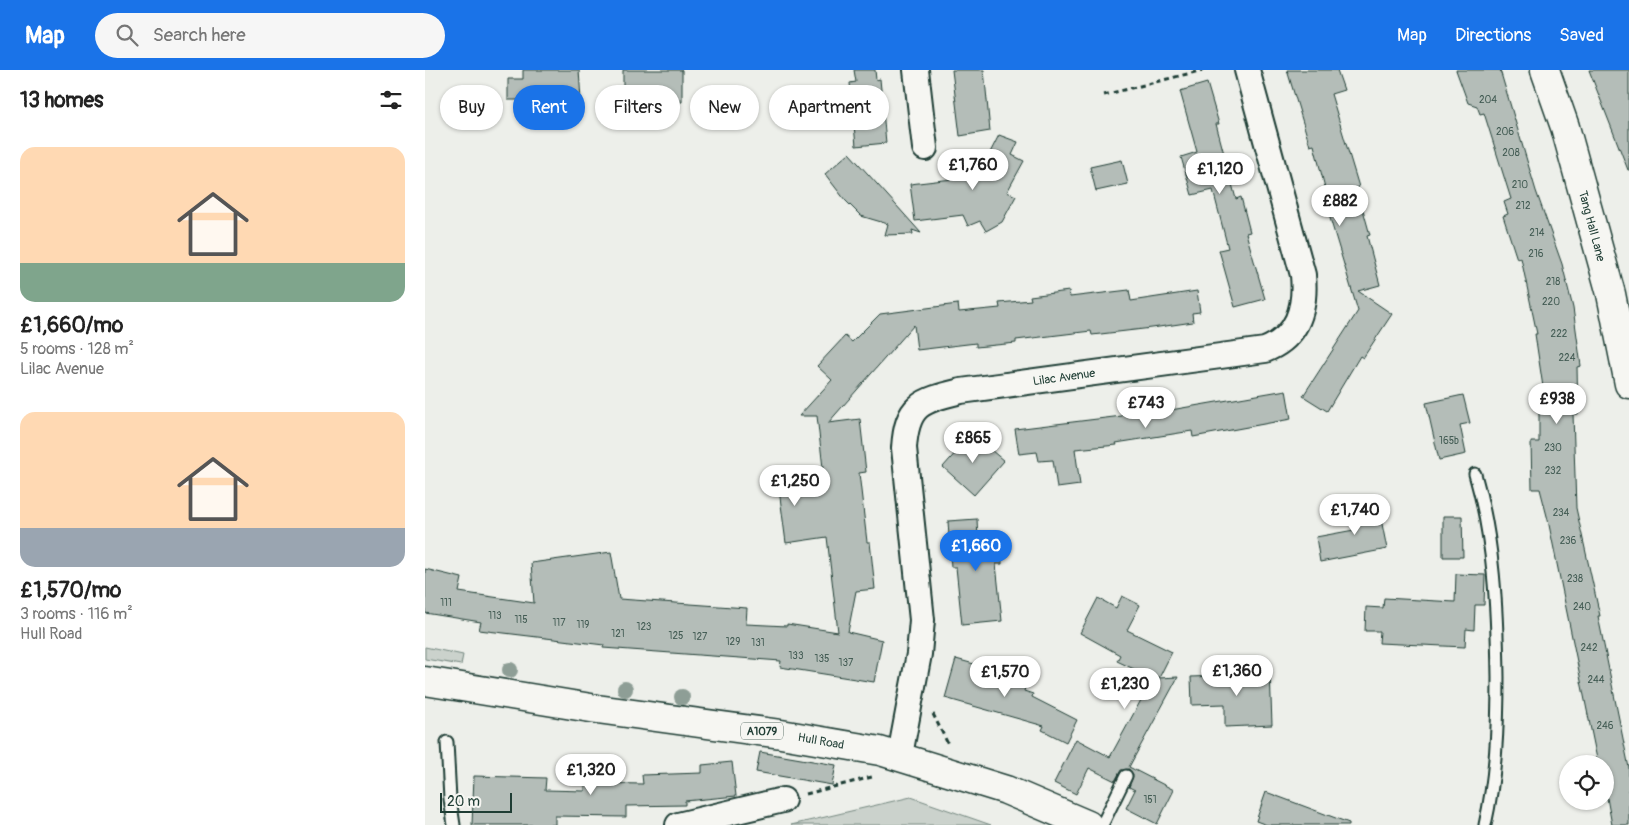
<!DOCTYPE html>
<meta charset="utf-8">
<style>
body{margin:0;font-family:Pangolin,sans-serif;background:#f6f6f6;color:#222;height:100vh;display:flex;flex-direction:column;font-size:19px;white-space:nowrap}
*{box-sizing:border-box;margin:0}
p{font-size:16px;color:#767676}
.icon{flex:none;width:28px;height:28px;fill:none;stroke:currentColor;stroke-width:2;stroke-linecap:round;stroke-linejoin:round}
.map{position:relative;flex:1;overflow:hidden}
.panel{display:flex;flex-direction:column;background:#fff;width:425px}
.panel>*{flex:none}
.hud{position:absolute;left:15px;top:15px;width:475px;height:45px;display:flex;gap:10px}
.fabs{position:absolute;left:1134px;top:685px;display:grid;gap:10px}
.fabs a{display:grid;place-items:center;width:55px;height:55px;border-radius:50%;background:#fff;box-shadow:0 1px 4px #0004;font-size:25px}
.scale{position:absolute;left:15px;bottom:12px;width:72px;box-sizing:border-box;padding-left:5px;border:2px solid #1f3d34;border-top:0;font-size:14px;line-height:18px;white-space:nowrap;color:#1f3d34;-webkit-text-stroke:4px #f6f6f2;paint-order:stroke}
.price{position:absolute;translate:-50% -42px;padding:0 11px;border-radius:18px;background:#fff;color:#222;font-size:16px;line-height:32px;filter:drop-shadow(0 1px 2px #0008)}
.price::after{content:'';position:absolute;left:50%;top:30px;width:15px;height:11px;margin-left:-8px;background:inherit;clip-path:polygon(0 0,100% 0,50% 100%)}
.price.current{background:#1a73e8;color:#fff}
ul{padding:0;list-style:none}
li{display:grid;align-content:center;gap:10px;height:265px;padding:0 20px}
li span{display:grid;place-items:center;height:155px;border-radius:15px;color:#555}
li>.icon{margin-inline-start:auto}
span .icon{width:90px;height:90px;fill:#fffc;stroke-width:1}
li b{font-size:21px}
h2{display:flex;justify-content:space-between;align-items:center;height:60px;padding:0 20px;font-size:21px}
.tag{padding:0 18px;border-radius:22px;background:#fff;box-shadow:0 1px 4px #0004;font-size:18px;line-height:45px}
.tag.current{background:#1a73e8;color:#fff}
header{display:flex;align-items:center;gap:30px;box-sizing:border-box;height:70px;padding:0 25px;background:#1a73e8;color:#fff}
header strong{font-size:24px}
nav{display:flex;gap:28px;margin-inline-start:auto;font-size:18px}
.search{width:350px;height:45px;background:#f6f6f6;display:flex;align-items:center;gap:12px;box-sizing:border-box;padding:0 18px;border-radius:28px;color:#767676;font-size:19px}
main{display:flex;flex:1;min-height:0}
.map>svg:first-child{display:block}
</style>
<header>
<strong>Map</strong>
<div class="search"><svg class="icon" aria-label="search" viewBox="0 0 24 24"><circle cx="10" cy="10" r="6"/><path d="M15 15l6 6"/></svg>Search here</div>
<nav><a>Map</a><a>Directions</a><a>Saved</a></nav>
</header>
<main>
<section class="panel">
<h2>13 homes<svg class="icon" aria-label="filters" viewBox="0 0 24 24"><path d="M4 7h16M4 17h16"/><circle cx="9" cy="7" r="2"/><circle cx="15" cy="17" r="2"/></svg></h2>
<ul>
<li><span style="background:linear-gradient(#ffd9b3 75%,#7fa58c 0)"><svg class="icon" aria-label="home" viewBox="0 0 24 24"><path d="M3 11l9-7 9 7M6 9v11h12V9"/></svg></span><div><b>£1,660/mo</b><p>5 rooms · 128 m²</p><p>Lilac Avenue</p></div></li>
<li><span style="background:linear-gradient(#ffd9b3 75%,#9aa5b1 0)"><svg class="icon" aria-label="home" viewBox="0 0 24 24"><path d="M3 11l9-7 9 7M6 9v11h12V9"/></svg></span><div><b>£1,570/mo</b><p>3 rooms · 116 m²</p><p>Hull Road</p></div></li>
</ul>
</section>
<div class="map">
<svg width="1204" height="755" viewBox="0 0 1204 755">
<rect width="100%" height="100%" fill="#edefea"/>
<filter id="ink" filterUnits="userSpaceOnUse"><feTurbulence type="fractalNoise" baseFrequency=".02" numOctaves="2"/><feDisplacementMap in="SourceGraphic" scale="10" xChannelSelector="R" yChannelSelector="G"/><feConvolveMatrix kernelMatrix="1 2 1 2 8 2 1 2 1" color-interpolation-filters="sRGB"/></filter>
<g filter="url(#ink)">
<g fill="#cbd2cc" stroke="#758880">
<path d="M0,577L38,585L36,595L0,589Z"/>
<path d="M486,727L566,755H366Z"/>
</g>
<g fill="#b4bdb8" stroke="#1f3d34">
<path d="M98,0H154L156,30H83V9H98Z"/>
<path d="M198,0H257V32H236V23L198,22Z"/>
<path d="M429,0H450L451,10L455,9L461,73L431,76L425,13L431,12Z"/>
<path d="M527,0H559L565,61L535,66Z"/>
<path d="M862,0H912L919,20L906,24L934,117L932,118L945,165L942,166L955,215L933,221L967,244L938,288L935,286L902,341L878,326L933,241L902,138L905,137L889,75L885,76Z"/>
<path d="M1031,0H1075L1111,121L1137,194L1148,238L1156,296L1152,297L1153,344H1148L1151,438L1175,546H1173L1204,698V755H1187L1180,717V694H1173L1123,450L1115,419H1107L1106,372H1114V317H1118L1110,264H1112L1096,188L1092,189L1078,146L1083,144L1079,132L1086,129L1059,43L1055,44L1052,36L1043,33Z"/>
<path d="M1164,0H1204V100H1203Z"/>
<path d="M782,13L794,54H791L811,129L816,127L825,162L821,163L840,229L810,237L794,180L803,178L788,120L767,125L756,87L772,82L755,21Z"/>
<path d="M574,65L593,72L587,85L599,91L582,122L591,126L577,152L561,161L555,151L543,156L538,145L490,151L485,114L553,106Z"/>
<path d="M424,83L471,135L496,163L487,160L488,164L460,165L463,154L436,146L420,130L400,104Z"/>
<path d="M697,90L703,114L671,121L665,97Z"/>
<path d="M704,220L706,231L772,221L775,242L767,243L768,252L727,258L667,265L666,261L591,270V273L551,277V273L492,280L489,255L403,353L435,349L441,402L434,403L442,472H445L450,519L431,521L423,562L457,570L449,612L355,597L356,591L178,578L179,575L54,560L56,552L0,543V499L37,508L34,522L109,533L106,493L186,482L194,529L322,538L321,554L362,556V554L413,562L402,467L361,473L352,404L398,398L392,346H374L407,310L392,296L420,266L427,272L455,244L533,234L534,242L575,238L574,233L606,230L605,226L644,221L645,227Z"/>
<path d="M861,320L866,349L768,367L767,361L691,373L692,375L650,379L655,415L632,418L628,390L614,391L612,382L594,384L590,359L697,346L696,342L739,335L740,341Z"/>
<path d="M1038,325L1045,353L1035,355L1041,384L1014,390L1001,333Z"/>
<path d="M547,364L579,391L549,425L518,397Z"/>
<path d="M953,434L962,479L895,492L891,467L929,460L924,439Z"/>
<path d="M1018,446H1037L1038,487H1018Z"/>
<path d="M552,449L553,470L576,469L577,494H571L577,551L537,555L531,497H526L523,451Z"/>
<path d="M1031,504L1060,505L1059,535H1050L1049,560L1041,559L1040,577L954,573L955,561H940L941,537L958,538L959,528L1030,532Z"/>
<path d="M697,526L715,535L702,560L747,582L734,608L753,607L704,697L749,720L732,754L701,738L710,720L704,717L708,706L704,699L696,700L690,711L664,698L651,724L629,713L651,669L685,687L728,608L692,591L695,585L655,563L673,528L691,538Z"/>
<path d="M531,589L603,609L599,621L608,624L607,627L652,650L641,672L617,660L619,656L520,628Z"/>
<path d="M845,601L847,655L800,657V634L767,635L766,607L820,605V602Z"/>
<path d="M335,682L411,695L407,715L331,702Z"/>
<path d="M307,692L311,726L260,731V735L201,736V747L130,746V755H47L49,706L121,708L120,720L160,721V713L218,714L217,705L277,703V695Z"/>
<path d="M841,722L924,753V755H842L831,751Z"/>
</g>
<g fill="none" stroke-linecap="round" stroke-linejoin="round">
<defs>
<g id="service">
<path d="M1050,404C1069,470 1072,538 1073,607C1073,657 1071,706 1060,755"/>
<path d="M22,672L25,729L29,755"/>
<path d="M677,755L701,706"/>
</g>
<g id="minor">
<path d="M491,0L500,78"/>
<path d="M475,685L494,584L497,550L479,378C482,334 496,331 536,321L840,280C873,267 881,238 878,205L822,0"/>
<path d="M253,755L358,730"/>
</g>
<path id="tertiary" d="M1120,0L1140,57L1186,224L1204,314"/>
<path id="primary" d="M0,611L172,639L356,664L455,681L581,720L663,755"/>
</defs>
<use href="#service" stroke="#1f3d34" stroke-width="15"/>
<use href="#minor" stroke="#1f3d34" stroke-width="28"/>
<use href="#tertiary" stroke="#1f3d34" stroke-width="31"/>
<use href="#primary" stroke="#1f3d34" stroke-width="31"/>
<g stroke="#1f3d34" stroke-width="3" stroke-dasharray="5 4" stroke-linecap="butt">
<path d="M679,25L778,0"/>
<path d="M508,644L523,674"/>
<path d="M381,724L447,707"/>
</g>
<use href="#service" stroke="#f6f6f2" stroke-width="11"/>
<use href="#minor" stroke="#f6f6f2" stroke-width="24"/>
<use href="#tertiary" stroke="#f6f6f2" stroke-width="28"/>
<use href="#primary" stroke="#f6f6f2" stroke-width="28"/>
</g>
<g fill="#8e9e96">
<circle cx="85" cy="600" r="8"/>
<circle cx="200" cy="619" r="8"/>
<circle cx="257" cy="627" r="8"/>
</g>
</g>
<g text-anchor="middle" stroke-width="4" stroke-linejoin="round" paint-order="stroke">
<g font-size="10" fill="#445d55">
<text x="1063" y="33">204</text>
<text x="1080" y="65">206</text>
<text x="1086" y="86">208</text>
<text x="1095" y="118">210</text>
<text x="1098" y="139">212</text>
<text x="1112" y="166">214</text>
<text x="1111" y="187">216</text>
<text x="1128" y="215">218</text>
<text x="1126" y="235">220</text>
<text x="1134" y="267">222</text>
<text x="1142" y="291">224</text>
<text x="1024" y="374">165b</text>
<text x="1128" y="381">230</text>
<text x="1128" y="404">232</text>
<text x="1136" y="446">234</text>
<text x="1143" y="474">236</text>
<text x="1150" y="512">238</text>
<text x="21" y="536">111</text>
<text x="1157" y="540">240</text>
<text x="70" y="549">113</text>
<text x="96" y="553">115</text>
<text x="134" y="556">117</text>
<text x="158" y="558">119</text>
<text x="219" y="560">123</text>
<text x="193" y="567">121</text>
<text x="251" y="569">125</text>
<text x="275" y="570">127</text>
<text x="308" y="575">129</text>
<text x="333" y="576">131</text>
<text x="1164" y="581">242</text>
<text x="371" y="589">133</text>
<text x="397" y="592">135</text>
<text x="421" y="596">137</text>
<text x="1171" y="613">244</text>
<text x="1180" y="659">246</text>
<text x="725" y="733">151</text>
</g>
<rect fill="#f6f6f2" stroke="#60746d" stroke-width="1" x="316" y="652.5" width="42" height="17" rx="4"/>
<g font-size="11" font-weight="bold" fill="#1f3d34">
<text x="337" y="665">A1079</text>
</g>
<g font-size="12" fill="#1f3d34" stroke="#f6f6f2">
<text transform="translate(1167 156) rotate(75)" y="4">Tang Hall Lane</text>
<text transform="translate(639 307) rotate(-8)" y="4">Lilac Avenue</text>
<text transform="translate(396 671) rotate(10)" y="4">Hull Road</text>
</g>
</g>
</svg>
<div class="fabs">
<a><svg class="icon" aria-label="locate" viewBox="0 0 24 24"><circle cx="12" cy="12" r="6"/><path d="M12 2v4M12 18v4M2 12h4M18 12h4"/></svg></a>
</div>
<div class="scale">20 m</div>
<b class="price" style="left:548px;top:121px">£1,760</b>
<b class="price" style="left:795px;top:125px">£1,120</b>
<b class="price" style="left:915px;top:157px">£882</b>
<b class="price" style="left:1132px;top:355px">£938</b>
<b class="price" style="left:721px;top:359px">£743</b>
<b class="price" style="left:548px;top:394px">£865</b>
<b class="price" style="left:370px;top:437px">£1,250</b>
<b class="price" style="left:930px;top:466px">£1,740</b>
<b class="price current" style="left:551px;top:502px">£1,660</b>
<b class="price" style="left:812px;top:627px">£1,360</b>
<b class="price" style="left:580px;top:628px">£1,570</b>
<b class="price" style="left:700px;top:640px">£1,230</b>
<b class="price" style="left:166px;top:726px">£1,320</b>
<div class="hud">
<a class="tag">Buy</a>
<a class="tag current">Rent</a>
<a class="tag">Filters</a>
<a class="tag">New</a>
<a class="tag">Apartment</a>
</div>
</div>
</main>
